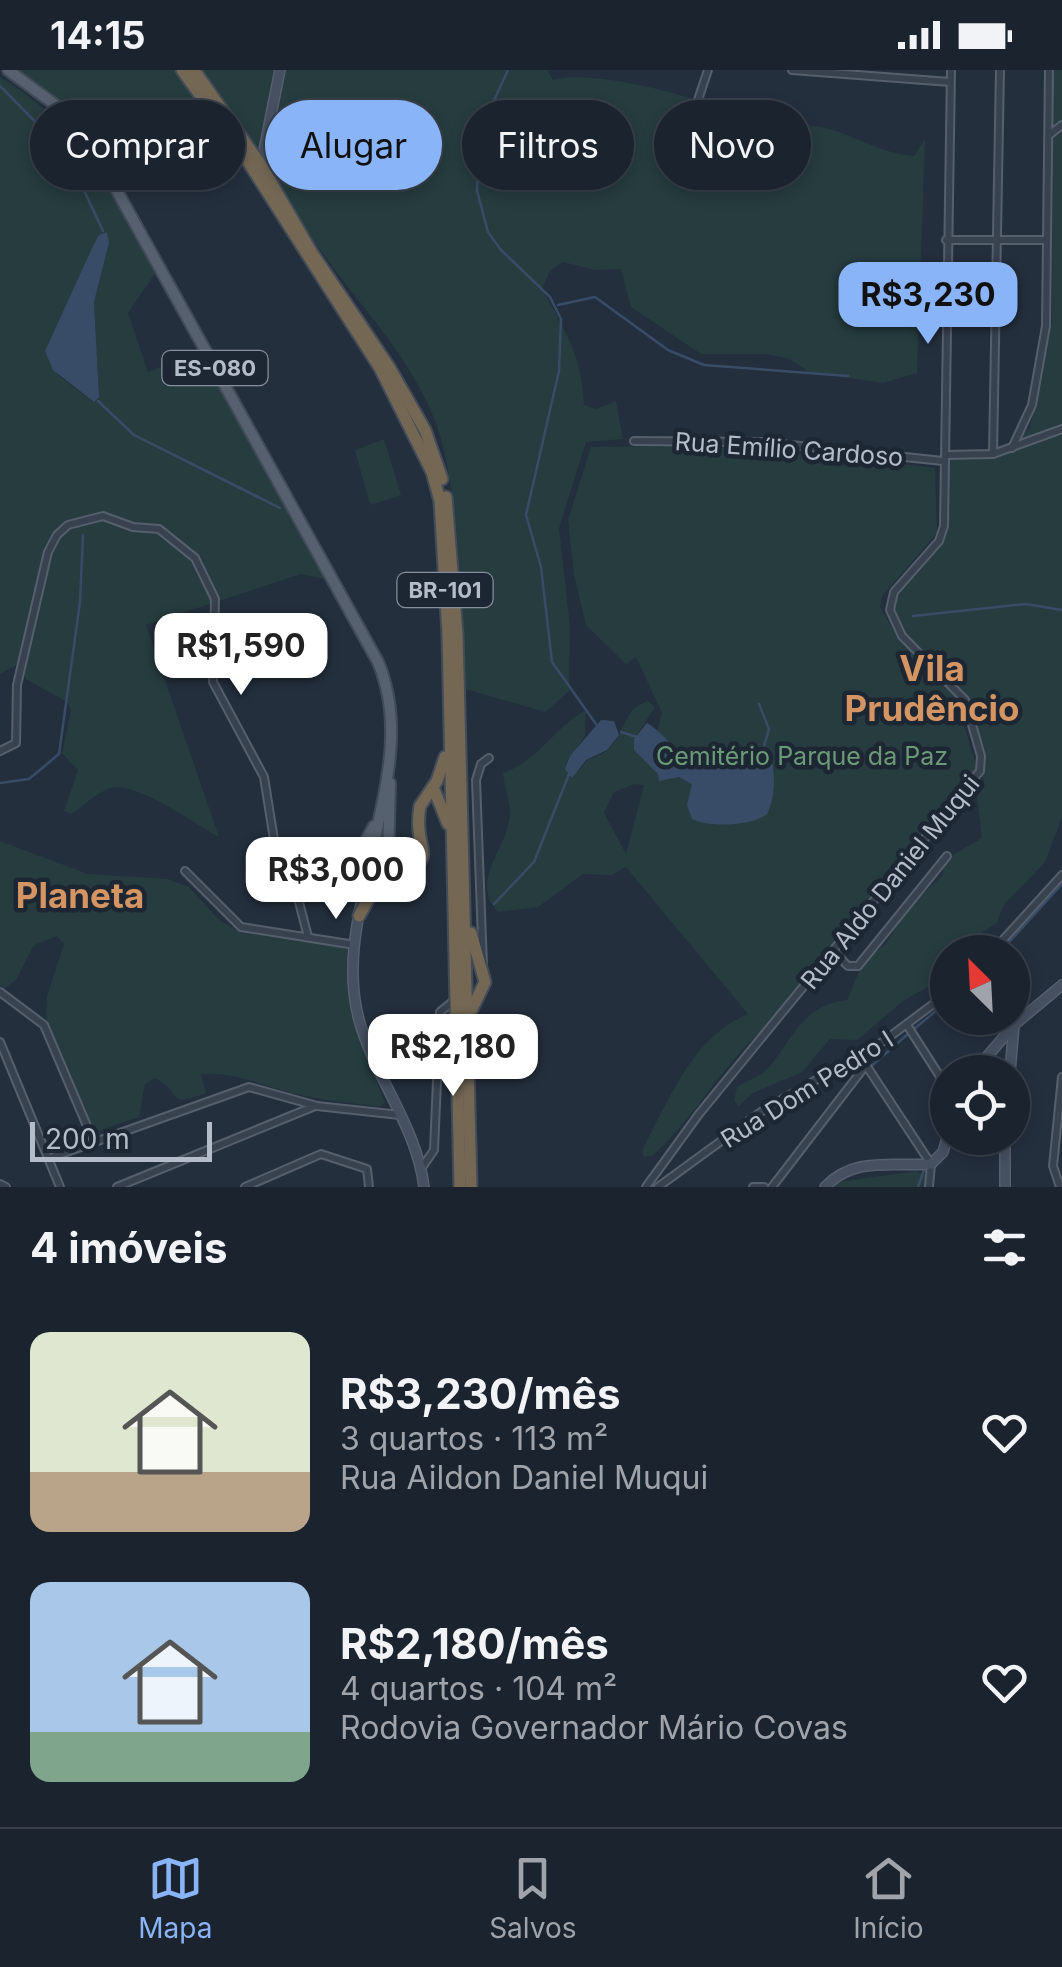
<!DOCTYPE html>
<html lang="pt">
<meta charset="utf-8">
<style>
body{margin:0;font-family:Inter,sans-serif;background:#282f3a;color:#f1f3f6;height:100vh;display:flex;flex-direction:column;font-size:38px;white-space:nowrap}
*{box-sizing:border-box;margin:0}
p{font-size:32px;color:#a0a4aa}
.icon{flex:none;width:55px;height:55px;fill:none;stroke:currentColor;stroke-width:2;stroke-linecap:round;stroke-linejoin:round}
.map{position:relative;height:1117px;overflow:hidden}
.details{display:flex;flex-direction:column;background:#1b232e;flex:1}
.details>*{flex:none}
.hud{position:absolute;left:30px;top:30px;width:1002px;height:90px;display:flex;gap:20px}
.needle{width:65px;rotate:336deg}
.controls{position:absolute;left:930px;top:865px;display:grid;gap:20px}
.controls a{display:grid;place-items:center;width:100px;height:100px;border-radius:50%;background:#1b232e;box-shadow:0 5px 15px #0003,0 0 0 2px #39404a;font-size:50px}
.scale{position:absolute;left:30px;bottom:25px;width:182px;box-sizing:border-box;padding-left:10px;border:5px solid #b4bcc9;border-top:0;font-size:28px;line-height:35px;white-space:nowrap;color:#b4bcc9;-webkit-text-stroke:8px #1d2633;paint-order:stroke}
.price{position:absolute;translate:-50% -85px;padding:0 22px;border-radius:20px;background:#fff;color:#222;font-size:32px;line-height:65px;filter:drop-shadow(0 2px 5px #0008)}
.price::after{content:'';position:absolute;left:50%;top:60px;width:30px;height:22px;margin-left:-15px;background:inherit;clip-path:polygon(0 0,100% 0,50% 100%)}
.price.on{background:#8ab4f8;color:#111}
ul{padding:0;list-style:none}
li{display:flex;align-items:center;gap:30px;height:250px;padding:0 30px}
li span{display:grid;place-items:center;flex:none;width:280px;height:200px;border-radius:20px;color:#555}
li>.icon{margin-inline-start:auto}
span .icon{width:120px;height:120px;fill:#fffc;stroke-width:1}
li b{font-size:42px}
h2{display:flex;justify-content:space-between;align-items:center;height:120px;padding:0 30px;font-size:42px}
.pill{padding:0 35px;border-radius:45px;background:#1b232e;box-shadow:0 5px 15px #0003,0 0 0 2px #39404a;font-size:35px;line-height:90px}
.pill.on{background:#8ab4f8;color:#111}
.status{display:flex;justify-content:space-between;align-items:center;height:70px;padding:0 50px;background:#1b232e;direction:ltr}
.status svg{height:28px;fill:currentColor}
.tab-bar{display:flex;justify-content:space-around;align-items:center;height:140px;border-top:2px solid #39404a;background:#1b232e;font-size:28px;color:#a0a4aa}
.tab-bar a{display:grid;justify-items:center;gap:5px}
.tab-bar .on{color:#8ab4f8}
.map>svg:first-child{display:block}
</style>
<div class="status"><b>14:15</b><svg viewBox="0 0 49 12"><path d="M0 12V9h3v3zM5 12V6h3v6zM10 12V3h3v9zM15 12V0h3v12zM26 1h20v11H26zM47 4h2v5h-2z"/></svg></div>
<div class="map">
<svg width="1062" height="1117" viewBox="0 0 1062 1117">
<rect width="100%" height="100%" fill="#242f3e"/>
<g fill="#263c3f" fill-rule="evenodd">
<path d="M14,0H174L220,65L122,120L89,67Z"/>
<path d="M202,0H547L553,10C583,0 672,20 703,33L714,69L740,104H752L773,87L786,57C835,47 868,83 914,86L925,69L917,303L883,313L809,302L790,289L767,284H701L631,237L621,199L595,200L563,192L550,201L542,218C565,263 582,283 584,335L596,339L616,331L623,369L586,372L559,458L570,557L569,621L545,642L465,619C460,536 462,450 441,369C419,290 349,227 306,159C271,105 239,52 202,0Z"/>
<path d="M1053,0H1062V747L1045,792L1003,836L997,853L976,866L967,882H948L947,906L903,931L857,970L830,969L802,1002L753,1023L739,1036L734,1031L737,1017C748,1009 763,1007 771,995C795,964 804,935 847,930L864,890L885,875L907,839L942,806L946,789L982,768L977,727L985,715L957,625L902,561L891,531L945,463L948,386L1000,380L1030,358L1052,252Z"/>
<path d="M0,7C81,56 111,123 156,202L128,243L148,302L201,281L333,511L301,504L146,555L219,767C196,755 137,711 111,718C96,722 85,736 71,744L64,741L78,700L62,683L71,640L67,632L26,609L17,595L0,604ZM109,173L94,232L99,327L93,332L59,306L45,281L92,178Z"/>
<path d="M384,369L401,425L370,435L355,380Z"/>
<path d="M744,375L935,398L937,463L882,526L880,537L900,571L955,626L977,698L768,956C727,987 696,1047 652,1086L644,1087L642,1081C668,1031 693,966 748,944L626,797L612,805L583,804L538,837L498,842C470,813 504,781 509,751C513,736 504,719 503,703C540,690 553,658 586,640L585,666L566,693L580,700C587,686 595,689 606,681C626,666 621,639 648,631L655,637L634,669V680L649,695L662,643L636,587L626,594L586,555L574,505L568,450L591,377ZM634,714L644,715L626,784L604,743L614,722Z"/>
<path d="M0,771L88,804L168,809L189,817L219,850L242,863L347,872L351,945L385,1033L379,1037C353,1033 326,1031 301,1025C266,1018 238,1001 201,1004L206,1023C165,1039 183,1022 155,1008L145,1014L139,1047L95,1062L46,948L47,926L64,874L57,866L34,875L16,910L5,918L0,915Z"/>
<path d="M916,1101L927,1105V1117H834L839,1112Z"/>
</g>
<g fill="#394c67">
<path d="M107,162L109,173L94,232L99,327L94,332L53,300L45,281L92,178L99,165Z"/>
<path d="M601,650L614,651L619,665L607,680L586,690L572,708L565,699L570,686Z"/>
<path d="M647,653C663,662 671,679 690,685C719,695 767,653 773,698C775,714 774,730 767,744C752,756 710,758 692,749L687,735L692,714L679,707L659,711L658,704L634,680V669Z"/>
</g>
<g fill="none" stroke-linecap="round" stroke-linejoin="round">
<g stroke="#394c67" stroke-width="2.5">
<path d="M508,0L479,63L477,121L488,162L501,180L550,227L561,249L559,301L526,445L541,497L552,592L596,654"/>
<path d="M0,16L67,84L103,161"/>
<path d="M558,235L595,227L668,280L704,295L848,306"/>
<path d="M98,331L134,365L280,438"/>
<path d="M913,546L1026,534L1062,540"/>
<path d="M759,634L769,659L763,680"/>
<path d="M621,662L637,667"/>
<path d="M0,713L29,709L59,684L80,532L83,465"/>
<path d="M494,834L534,792L569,704"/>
<path d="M1000,882L1062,814"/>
<path d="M914,959L948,931"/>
<path d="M869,998L908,964"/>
<path d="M918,1117L924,1100"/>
</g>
<defs>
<g id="street">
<path d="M792,0L950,12"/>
<path d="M691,51L708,0"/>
<path d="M1049,65L1062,55"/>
<path d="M946,170H1046"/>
<path d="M634,371L761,372L943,391"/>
<path d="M1012,378L1032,335L1046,256L1049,0"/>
<path d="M993,384L1000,0"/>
<path d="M945,385L993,384L1062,359"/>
<path d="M0,681L16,673L17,615L48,482L57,465L68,455L103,446L133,457L159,459L195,488L215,529L213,612L264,707L276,782L298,828L308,867"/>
<path d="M185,801L241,857L355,875"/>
<path d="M834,882L848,896H858L947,786"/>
<path d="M992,882L1062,805"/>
<path d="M483,896L476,710L481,694L489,688"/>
<path d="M0,922L44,955L93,1070"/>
<path d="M907,955L948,1019"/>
<path d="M0,972L60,1117"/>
<path d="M860,986L931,1094L929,1117"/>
<path d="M50,1088L249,1017L317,1036L400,1045"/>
<path d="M421,1099L434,1080L440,942L456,929"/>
<path d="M0,1114L6,1117"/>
<path d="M117,1117L315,1036"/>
<path d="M245,1117L321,1084L367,1099L369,1117"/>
<path d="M646,1117L699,1044L980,701L981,686L965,630L902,566L890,540L894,522L939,471L944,456L951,0"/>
<path d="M658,1117L765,1039L884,971L948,923"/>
<path d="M753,1117H764"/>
<path d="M772,1117L866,995"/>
<path d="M1060,1117L1053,1096L1062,1007"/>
</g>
<g id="secondary">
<path d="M261,95L280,0"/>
<path d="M374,773C362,831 343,891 359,950C375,1008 417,1057 424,1117"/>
<path d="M974,1002L1014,955L1062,915"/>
<path d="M1010,1002L1014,955"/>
<path d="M1005,1068V1117"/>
<path d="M825,1117C854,1086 892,1097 931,1094L943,1082L948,1064"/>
</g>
<g id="primary">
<path d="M8,0L61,39L96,83L378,592C403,652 387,712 374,773"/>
<path d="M374,756L355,790L367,805L381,802L388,791L390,713"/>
<path d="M361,802L364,821"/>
</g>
<g id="highway">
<path d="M182,0L247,90L380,298L432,402L440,431L448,564L460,1117"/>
<path d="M194,0L261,95L312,183L389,297L425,360L442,409"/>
<path d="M446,427L457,564L471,1117"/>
<path d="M433,717L448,754"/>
<path d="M376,805C451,791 411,788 420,736L437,711L445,687"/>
<path d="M359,846L373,821L400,804"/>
<path d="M471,863L485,912L472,939"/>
</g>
</defs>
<use href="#street" stroke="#565f6c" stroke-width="10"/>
<use href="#secondary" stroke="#565f6c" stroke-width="12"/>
<use href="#primary" stroke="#414a57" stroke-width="14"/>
<use href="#highway" stroke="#434c59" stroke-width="15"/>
<use href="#street" stroke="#38414e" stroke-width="6"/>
<use href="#secondary" stroke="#465061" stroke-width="9"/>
<use href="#primary" stroke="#56606e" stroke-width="10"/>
<use href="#highway" stroke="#746855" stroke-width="11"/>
</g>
<g text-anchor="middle" stroke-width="9" stroke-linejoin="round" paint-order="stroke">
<g fill="#1d2633" stroke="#878f9c" stroke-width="2.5">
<rect x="162.5" y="281" width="105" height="34" rx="8"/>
<rect x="397.5" y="503" width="95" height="34" rx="8"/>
</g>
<g font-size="22" font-weight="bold" fill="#b4bcc9">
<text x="215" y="306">ES-080</text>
<text x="445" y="528">BR-101</text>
</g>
<g font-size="25" fill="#b4bcc9" stroke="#1d2633">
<text transform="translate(789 379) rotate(4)" y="9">Rua Emílio Cardoso</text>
<text transform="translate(890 812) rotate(-51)" y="9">Rua Aldo Daniel Muqui</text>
<text transform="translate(807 1019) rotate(-32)" y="9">Rua Dom Pedro I</text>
</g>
<g font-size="25" fill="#6b9a76" stroke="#1d2633">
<text x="802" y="695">Cemitério Parque da Paz</text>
</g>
<g font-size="35" font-weight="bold" fill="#d59563" stroke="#1d2633">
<text x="932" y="611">Vila<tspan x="932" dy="40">Prudêncio</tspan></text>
<text x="80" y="838">Planeta</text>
</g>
</g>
</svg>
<div class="controls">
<a><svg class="needle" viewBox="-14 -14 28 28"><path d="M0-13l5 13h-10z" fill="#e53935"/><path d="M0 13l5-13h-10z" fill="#a0a4aa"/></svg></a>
<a><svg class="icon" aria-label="locate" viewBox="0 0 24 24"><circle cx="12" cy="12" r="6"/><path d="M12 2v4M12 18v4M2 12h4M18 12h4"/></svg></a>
</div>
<div class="scale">200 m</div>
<b class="price on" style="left:928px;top:277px">R$3,230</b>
<b class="price" style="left:241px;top:628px">R$1,590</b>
<b class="price" style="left:336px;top:852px">R$3,000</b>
<b class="price" style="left:453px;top:1029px">R$2,180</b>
<div class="hud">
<a class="pill">Comprar</a>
<a class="pill on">Alugar</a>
<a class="pill">Filtros</a>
<a class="pill">Novo</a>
</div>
</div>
<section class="details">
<h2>4 imóveis<svg class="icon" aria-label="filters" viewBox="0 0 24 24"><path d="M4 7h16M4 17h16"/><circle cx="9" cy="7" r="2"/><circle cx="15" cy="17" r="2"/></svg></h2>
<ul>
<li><span style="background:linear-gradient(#dfe7d0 70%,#b9a48a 0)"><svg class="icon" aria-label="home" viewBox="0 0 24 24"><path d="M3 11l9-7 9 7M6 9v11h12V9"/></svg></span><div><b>R$3,230/mês</b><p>3 quartos · 113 m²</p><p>Rua Aildon Daniel Muqui</p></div><svg class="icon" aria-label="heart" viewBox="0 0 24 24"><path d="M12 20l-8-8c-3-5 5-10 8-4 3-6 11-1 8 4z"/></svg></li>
<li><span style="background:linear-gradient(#a9c7e8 75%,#7fa58c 0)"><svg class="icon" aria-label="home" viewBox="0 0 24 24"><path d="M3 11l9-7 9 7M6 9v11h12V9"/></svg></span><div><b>R$2,180/mês</b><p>4 quartos · 104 m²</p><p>Rodovia Governador Mário Covas</p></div><svg class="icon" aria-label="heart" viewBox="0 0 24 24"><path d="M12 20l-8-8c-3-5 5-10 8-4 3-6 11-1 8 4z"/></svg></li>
</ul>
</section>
<nav class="tab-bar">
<a class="on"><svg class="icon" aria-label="map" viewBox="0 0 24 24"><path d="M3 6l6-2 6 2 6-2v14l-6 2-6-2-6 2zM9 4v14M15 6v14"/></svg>Mapa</a>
<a><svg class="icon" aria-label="saved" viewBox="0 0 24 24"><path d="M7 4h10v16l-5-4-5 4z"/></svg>Salvos</a>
<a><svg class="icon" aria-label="home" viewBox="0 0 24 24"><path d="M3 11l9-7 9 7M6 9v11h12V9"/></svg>Início</a>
</nav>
